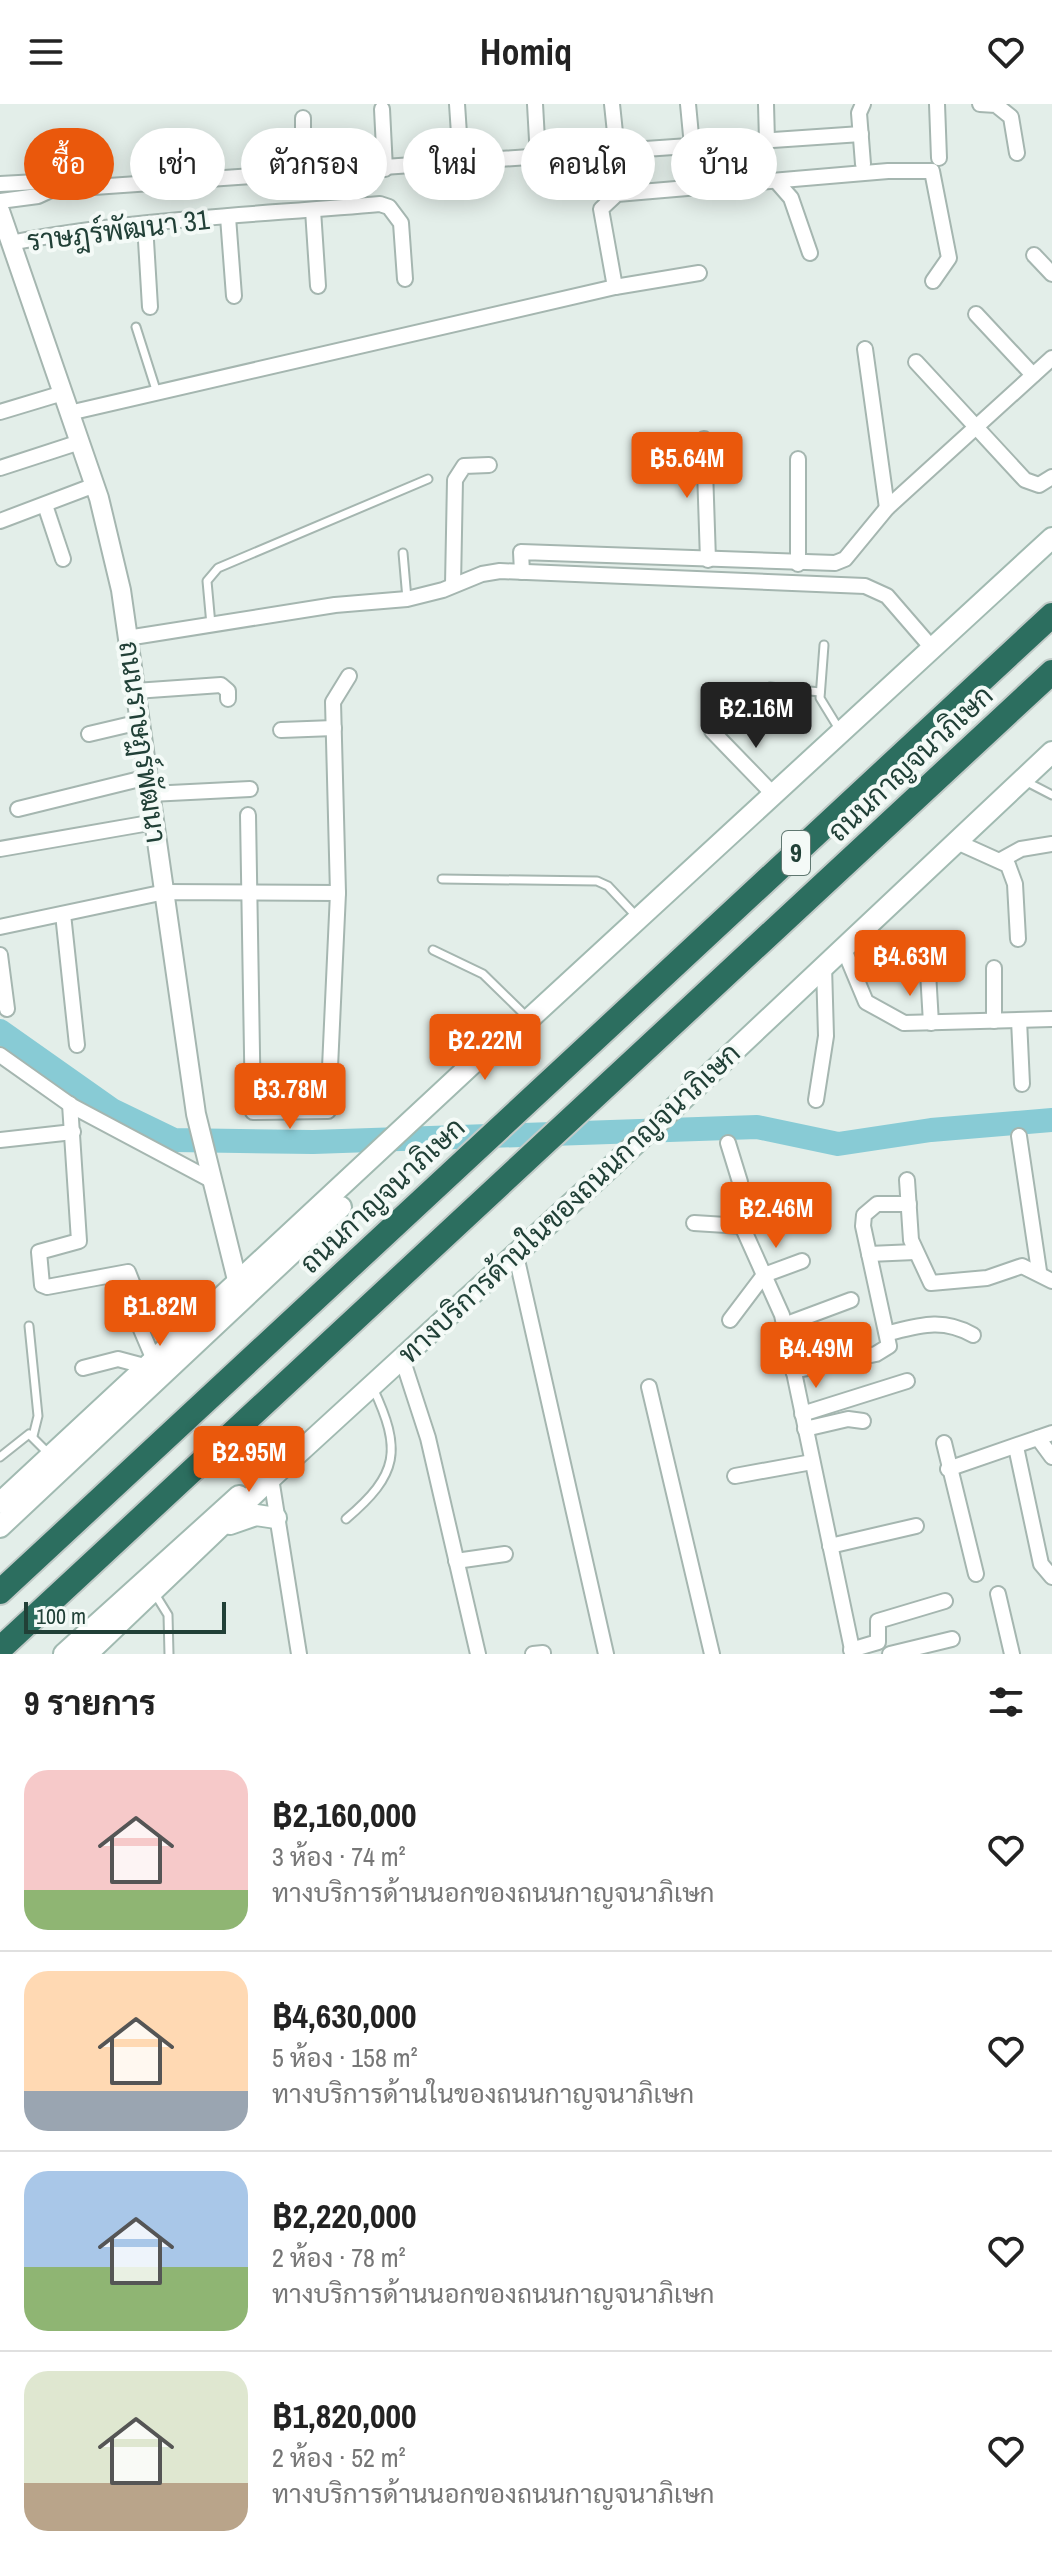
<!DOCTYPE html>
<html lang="th">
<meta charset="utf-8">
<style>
body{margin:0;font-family:"Archivo Narrow",Sarabun,sans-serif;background:#f6f6f6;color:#222;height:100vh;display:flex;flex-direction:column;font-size:30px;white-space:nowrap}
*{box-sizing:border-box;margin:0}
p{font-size:26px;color:#767676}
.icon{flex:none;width:44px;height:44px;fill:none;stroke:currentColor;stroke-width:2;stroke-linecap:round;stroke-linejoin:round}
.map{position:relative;height:1550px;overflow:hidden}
.side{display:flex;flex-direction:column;background:#fff;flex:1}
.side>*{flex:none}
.guide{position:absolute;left:24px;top:24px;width:1004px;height:72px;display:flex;gap:16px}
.scale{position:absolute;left:24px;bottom:20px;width:202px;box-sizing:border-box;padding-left:8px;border:4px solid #214037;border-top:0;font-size:22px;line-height:28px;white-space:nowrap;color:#214037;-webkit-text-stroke:6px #f4faf7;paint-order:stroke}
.price{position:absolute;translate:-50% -68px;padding:0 18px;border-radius:8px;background:#ea580c;color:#fff;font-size:26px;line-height:52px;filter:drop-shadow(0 2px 4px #0008)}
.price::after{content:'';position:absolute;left:50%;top:48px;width:24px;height:18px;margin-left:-12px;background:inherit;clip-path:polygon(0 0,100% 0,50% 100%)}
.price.selected{background:#222;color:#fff}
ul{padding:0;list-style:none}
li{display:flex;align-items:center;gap:24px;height:200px;padding:0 24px}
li+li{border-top:2px solid #e0e0e0}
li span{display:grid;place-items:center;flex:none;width:224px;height:160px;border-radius:24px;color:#555}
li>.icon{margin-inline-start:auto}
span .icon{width:96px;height:96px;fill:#fffc;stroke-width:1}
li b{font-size:34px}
h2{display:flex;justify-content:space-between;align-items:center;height:96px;padding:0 24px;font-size:34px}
.tag{padding:0 28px;border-radius:36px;background:#fff;box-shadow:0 4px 20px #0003;font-size:28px;line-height:72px}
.tag.selected{background:#ea580c;color:#fff}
header{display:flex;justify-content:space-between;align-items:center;height:104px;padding:0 24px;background:#fff;font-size:36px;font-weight:700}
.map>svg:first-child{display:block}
</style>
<header><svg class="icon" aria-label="menu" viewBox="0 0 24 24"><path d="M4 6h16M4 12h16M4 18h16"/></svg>Homiq<svg class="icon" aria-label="heart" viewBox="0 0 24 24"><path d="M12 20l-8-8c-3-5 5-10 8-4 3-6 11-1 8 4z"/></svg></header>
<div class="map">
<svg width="1052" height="1550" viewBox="0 0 1052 1550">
<rect width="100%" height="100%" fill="#e3eee9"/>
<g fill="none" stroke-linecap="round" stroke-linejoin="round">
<path stroke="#88cbd5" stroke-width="24" d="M0,927L112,1006L174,1036L313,1038L757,1023L838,1040L931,1026L1052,1016"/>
<defs>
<g id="service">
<path d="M136,223L157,289"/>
<path d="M403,449L407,495"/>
<path d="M211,521L207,477L218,464L428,375"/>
<path d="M824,541L820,594L839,625"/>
<path d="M770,583L820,588"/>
<path d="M1025,677L1052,691"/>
<path d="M442,775L597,777L608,782L638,814"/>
<path d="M433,846L483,870L528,914"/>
<path d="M29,1222L38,1312L33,1332"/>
<path d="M0,1353L29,1330L49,1350"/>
<path d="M346,1415C399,1370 402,1346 373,1284"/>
<path d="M155,1490L168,1511L169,1550"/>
</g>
<g id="minor">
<path d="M457,0L461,60"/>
<path d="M535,0L538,54"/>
<path d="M612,0L617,48"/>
<path d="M688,0L692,42"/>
<path d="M766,0L767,37"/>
<path d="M863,0L859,9L863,60"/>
<path d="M937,0L939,54"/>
<path d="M980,0L996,1L1011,13L1017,49"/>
<path d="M382,5L385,65"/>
<path d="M303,14V69"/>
<path d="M777,78L791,94L810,149"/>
<path d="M0,80L37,78L51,86"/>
<path d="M0,97L38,92L51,86L861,30"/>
<path d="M313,106L318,182"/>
<path d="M228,113L234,192"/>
<path d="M145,120L150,203"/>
<path d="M10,139C131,115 256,111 380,100L389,103L401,119L405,175"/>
<path d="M1034,151L1052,170"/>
<path d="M615,183L601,105L617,90L888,67H932L949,154L933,177"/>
<path d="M976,210L1033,271"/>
<path d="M865,245L887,404"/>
<path d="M916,258L1025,376L1039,381L1052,373"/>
<path d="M0,308L63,289"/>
<path d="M69,309L615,183L699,169"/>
<path d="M704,335L708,456"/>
<path d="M0,364L80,338"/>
<path d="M45,401L63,455"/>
<path d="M0,417L95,381"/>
<path d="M798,460V355"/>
<path d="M522,468L521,448L835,459L845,455L887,404L1052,254"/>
<path d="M453,481L455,376L464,362L489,361"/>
<path d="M127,534L335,501L407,495L443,486L482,470L500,467L865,482L887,492L932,544"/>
<path d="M135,587L221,581L228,587V595"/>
<path d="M281,626L334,624"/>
<path d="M712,627L774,691"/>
<path d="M89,630L140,618"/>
<path d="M150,690L250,685"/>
<path d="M18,705L148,673"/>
<path d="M248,711L253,1008L328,1007L338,789L333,598L349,572"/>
<path d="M957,738L1008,761L1015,780L1018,835"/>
<path d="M0,745L155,718"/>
<path d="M1001,756L1021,745L1052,740"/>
<path d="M63,810L77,941"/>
<path d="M0,823L165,788L338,789"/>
<path d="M843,843L866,898L904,919L1052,915"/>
<path d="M0,851L7,905"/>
<path d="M994,864V917"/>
<path d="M928,868L931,919"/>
<path d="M1019,916L1022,980"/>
<path d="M0,951L72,1002L211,1076"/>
<path d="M816,996L826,932L824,862"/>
<path d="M70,1000L79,1137L39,1148L42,1181L47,1183L128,1168L137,1191L134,1209L154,1256"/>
<path d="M1019,1032L1039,1167"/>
<path d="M0,1036L73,1028"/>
<path d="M728,1039L740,1078L738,1109L742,1122L782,1211L853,1550"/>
<path d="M907,1076L911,1136L931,1179L987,1174L1022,1162L1052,1177"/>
<path d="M738,1103L778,1092"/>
<path d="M694,1119L742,1122"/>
<path d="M515,1147L606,1550"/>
<path d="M869,1150L915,1148"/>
<path d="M730,1216L764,1171L802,1157"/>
<path d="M784,1221L851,1196"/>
<path d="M889,1229C921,1221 943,1214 973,1231"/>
<path d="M402,1254L428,1334L478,1550"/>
<path d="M83,1264L118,1255L148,1263"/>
<path d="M793,1267L876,1250L889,1242L863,1122L864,1111L877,1100H909"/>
<path d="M649,1283L712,1550"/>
<path d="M802,1310L907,1277"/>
<path d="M805,1325L848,1315L863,1317"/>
<path d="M1038,1334L1052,1353"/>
<path d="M944,1339L976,1470"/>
<path d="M1016,1343L1041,1460L1052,1473"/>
<path d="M948,1365L1052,1329"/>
<path d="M735,1372L812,1358"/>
<path d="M271,1374L299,1550"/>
<path d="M830,1442L916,1422"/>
<path d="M456,1457L505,1450"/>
<path d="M998,1490L1012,1550"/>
<path d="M851,1546L878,1538V1517L945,1497"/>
<path d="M533,1550L543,1549"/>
<path d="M890,1550L952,1535"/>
</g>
<path id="tertiary" d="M0,107L99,394L121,486L196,1010L238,1180"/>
<g id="secondary">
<path d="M0,1399L485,948L500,942L1052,434"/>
<path d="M230,1420L256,1411L276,1414"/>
<path d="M0,1423L341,1103"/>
<path d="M64,1550L239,1392"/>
<path d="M87,1550L271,1374L612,1062L1052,648"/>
</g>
<g id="motorway">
<path d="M0,1488L1052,511"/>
<path d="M0,1545L1052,568"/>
</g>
</defs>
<use href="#service" stroke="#a5b6b0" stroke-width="11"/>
<use href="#minor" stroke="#a5b6b0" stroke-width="18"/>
<use href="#tertiary" stroke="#a5b6b0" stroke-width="22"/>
<use href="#secondary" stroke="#a1bab1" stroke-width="24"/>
<use href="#motorway" stroke="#c1cac7" stroke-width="28"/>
<use href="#service" stroke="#fff" stroke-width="7"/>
<use href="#minor" stroke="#fff" stroke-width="14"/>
<use href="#tertiary" stroke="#fff" stroke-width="18"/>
<use href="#secondary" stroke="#fff" stroke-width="20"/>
<use href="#motorway" stroke="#2c6e5f" stroke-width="24"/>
</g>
<g text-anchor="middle" stroke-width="8" stroke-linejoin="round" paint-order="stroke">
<rect fill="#f4faf7" stroke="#607871" stroke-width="2" x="782" y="727" width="28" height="44" rx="6"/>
<g font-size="26" font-weight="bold" fill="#214037">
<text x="796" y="758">9</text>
</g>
<g font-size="28" fill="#214037" stroke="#f4faf7">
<text transform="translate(118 126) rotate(-7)" y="10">ราษฎร์พัฒนา 31</text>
<text transform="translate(143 638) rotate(82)" y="10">ถนนราษฏร์พัฒนา</text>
<text transform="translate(910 659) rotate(-43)" y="10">ถนนกาญจนาภิเษก</text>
<text transform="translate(382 1091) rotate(-43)" y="10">ถนนกาญจนาภิเษก</text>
<text transform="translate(569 1099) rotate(-43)" y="10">ทางบริการด้านในของถนนกาญจนาภิเษก</text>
</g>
</g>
</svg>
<div class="scale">100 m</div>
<b class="price" style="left:687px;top:396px">฿5.64M</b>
<b class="price selected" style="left:756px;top:646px">฿2.16M</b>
<b class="price" style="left:910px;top:894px">฿4.63M</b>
<b class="price" style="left:485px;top:978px">฿2.22M</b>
<b class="price" style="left:290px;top:1027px">฿3.78M</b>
<b class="price" style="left:776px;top:1146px">฿2.46M</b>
<b class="price" style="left:160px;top:1244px">฿1.82M</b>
<b class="price" style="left:816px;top:1286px">฿4.49M</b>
<b class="price" style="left:249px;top:1390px">฿2.95M</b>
<div class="guide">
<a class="tag selected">ซื้อ</a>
<a class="tag">เช่า</a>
<a class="tag">ตัวกรอง</a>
<a class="tag">ใหม่</a>
<a class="tag">คอนโด</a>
<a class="tag">บ้าน</a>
</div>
</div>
<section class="side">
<h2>9 รายการ<svg class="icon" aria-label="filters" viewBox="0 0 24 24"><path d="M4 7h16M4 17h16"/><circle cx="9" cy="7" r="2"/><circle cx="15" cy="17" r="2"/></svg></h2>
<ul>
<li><span style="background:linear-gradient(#f6c9c9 75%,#8fb573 0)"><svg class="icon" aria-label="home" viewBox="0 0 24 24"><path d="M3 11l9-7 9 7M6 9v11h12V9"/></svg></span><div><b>฿2,160,000</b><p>3 ห้อง · 74 m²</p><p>ทางบริการด้านนอกของถนนกาญจนาภิเษก</p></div><svg class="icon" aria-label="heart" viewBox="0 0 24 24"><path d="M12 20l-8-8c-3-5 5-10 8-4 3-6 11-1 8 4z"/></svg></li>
<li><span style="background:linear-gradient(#ffd9b3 75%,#9aa5b1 0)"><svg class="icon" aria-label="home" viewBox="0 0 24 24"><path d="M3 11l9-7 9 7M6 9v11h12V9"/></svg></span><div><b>฿4,630,000</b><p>5 ห้อง · 158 m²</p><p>ทางบริการด้านในของถนนกาญจนาภิเษก</p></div><svg class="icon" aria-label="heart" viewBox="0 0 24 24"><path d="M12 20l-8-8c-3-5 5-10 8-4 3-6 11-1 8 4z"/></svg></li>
<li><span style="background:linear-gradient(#a9c7e8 60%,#8fb573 0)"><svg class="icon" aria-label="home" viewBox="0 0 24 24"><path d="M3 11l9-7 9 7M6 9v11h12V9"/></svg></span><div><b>฿2,220,000</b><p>2 ห้อง · 78 m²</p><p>ทางบริการด้านนอกของถนนกาญจนาภิเษก</p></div><svg class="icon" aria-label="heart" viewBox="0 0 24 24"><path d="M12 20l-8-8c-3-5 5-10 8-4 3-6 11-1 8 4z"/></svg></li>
<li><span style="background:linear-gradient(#dfe7d0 70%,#b9a48a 0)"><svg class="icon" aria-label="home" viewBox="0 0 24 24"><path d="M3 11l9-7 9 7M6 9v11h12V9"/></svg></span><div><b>฿1,820,000</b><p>2 ห้อง · 52 m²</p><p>ทางบริการด้านนอกของถนนกาญจนาภิเษก</p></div><svg class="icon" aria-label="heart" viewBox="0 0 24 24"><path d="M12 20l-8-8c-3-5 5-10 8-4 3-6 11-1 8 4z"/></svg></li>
</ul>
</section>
